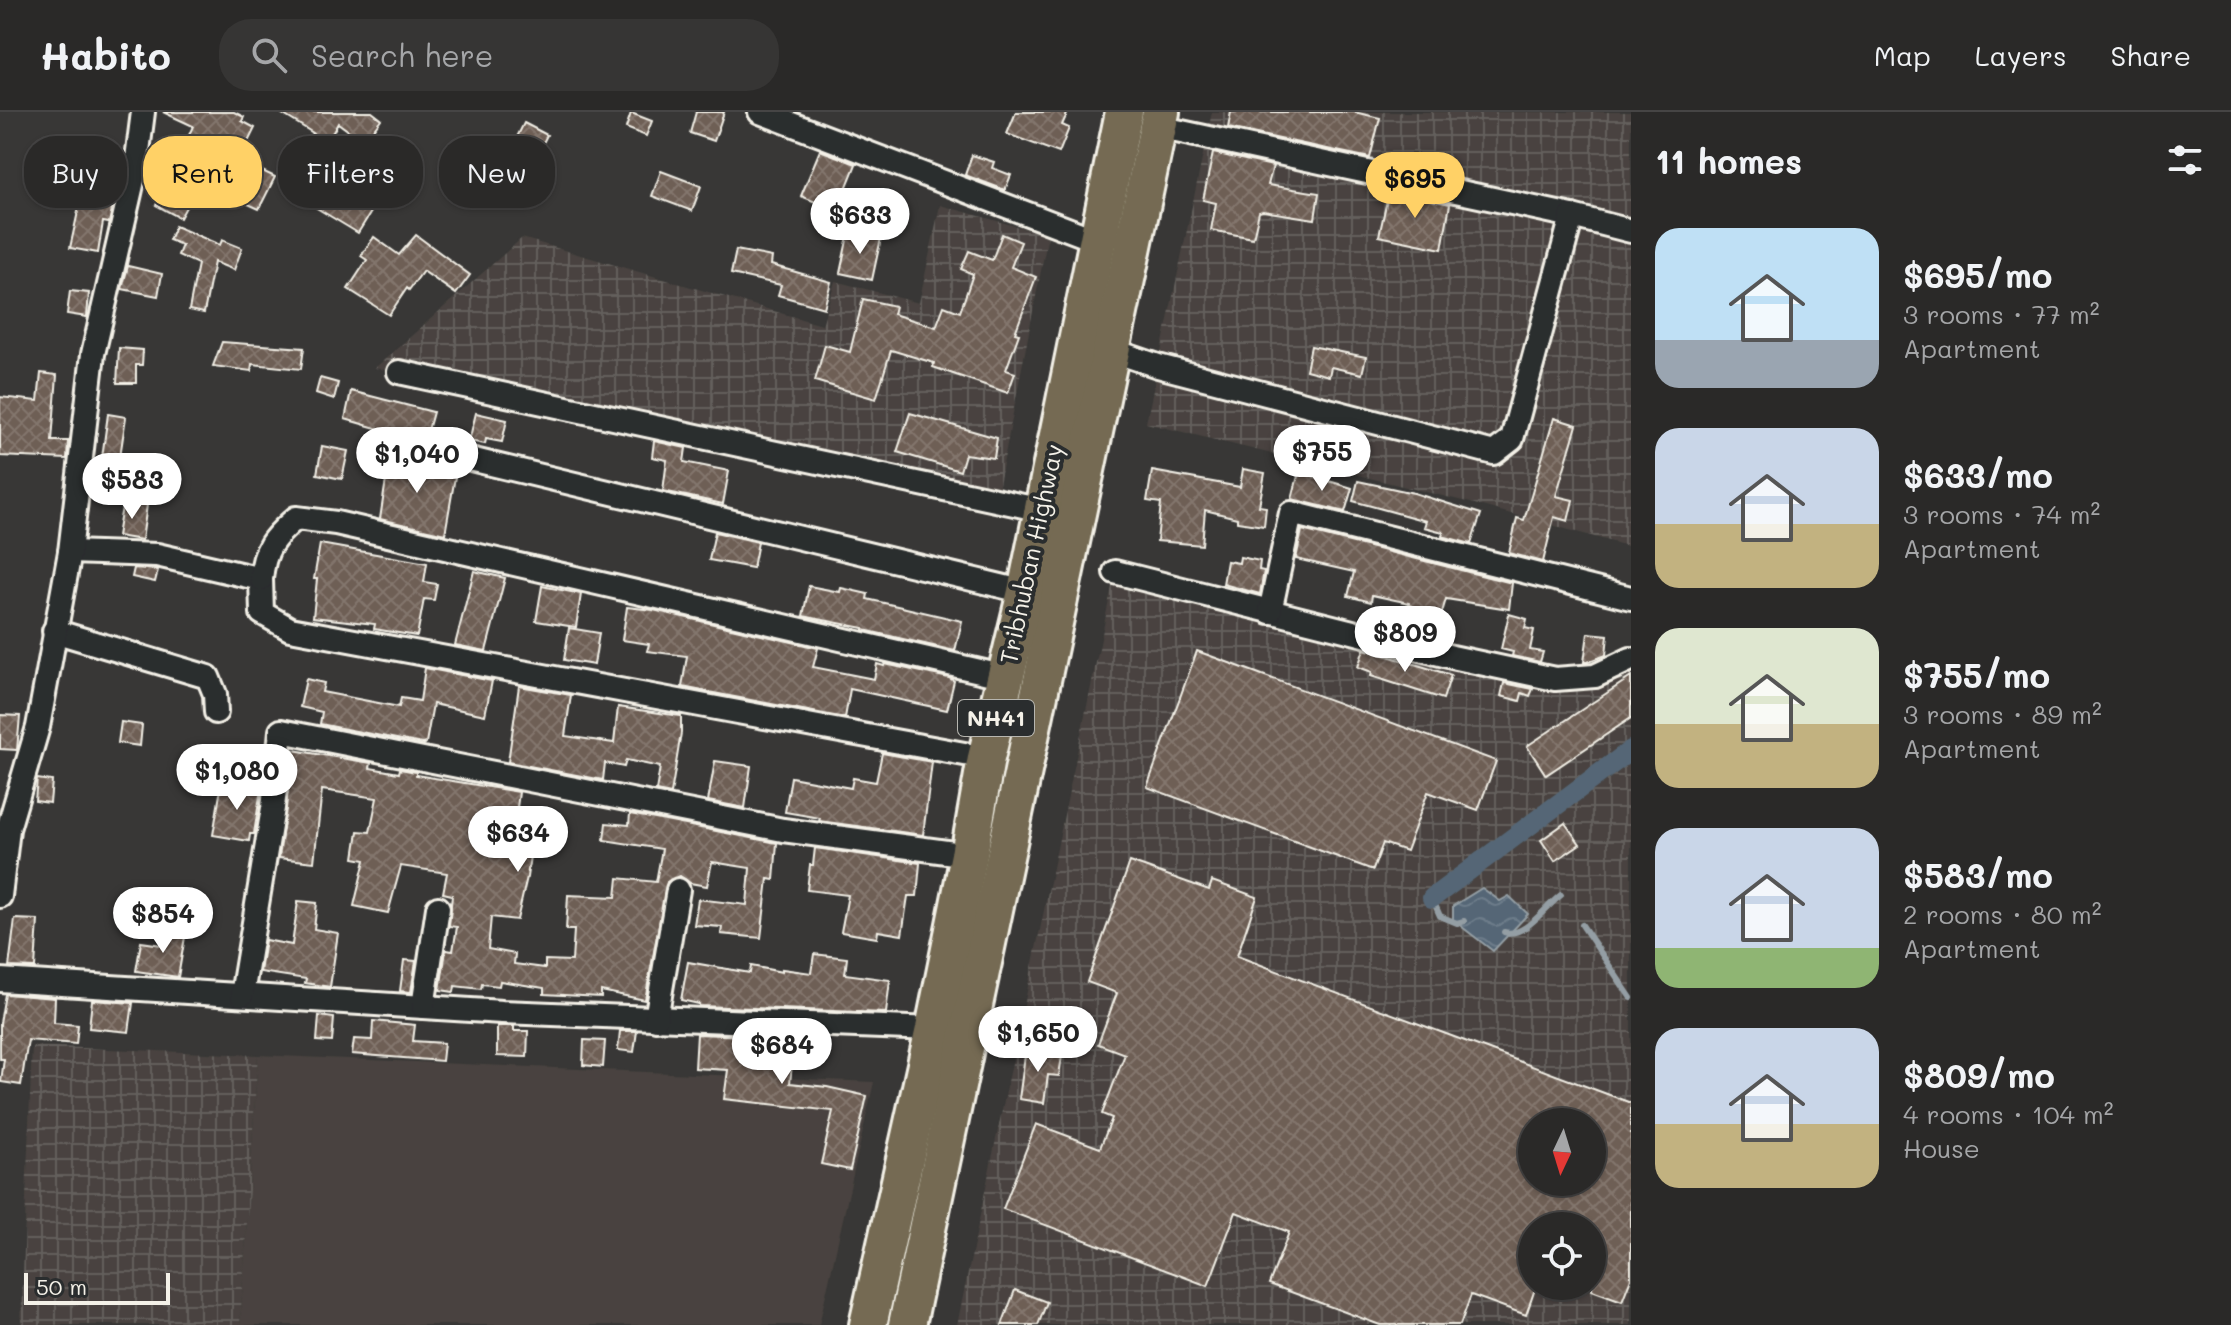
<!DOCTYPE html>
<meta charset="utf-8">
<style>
body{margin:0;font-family:Mali,sans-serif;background:#363534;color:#f1f3f6;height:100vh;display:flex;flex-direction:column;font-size:30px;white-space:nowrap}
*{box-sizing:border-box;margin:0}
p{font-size:26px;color:#a5a6a8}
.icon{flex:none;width:44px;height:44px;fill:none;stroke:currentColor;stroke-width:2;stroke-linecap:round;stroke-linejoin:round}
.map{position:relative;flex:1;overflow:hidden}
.details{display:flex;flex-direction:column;background:#2a2928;width:600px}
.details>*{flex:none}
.top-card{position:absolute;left:24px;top:24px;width:760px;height:72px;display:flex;gap:16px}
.needle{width:52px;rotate:184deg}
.tools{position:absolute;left:1518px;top:996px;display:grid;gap:16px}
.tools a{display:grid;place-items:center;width:88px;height:88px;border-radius:50%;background:#2a2928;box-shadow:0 2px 6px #0004,0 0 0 2px #464545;font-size:40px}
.scale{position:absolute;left:24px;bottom:20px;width:146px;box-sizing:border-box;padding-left:8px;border:4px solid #f4f1e8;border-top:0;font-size:22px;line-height:28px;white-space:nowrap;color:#f4f1e8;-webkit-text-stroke:6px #2a2d2e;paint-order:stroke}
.price{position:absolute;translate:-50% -68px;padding:0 18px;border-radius:28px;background:#fff;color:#222;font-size:26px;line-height:52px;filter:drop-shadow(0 2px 4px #0008)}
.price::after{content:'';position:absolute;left:50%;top:48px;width:24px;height:18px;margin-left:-12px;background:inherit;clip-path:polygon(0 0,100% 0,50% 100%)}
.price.active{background:#ffd166;color:#111}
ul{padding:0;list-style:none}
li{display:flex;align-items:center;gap:24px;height:200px;padding:0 24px}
li span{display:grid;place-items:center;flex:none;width:224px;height:160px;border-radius:24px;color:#555}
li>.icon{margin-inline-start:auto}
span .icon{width:96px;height:96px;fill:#fffc;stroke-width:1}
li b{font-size:34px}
h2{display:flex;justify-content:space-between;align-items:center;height:96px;padding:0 24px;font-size:34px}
.pill{padding:0 28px;border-radius:32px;background:#2a2928;box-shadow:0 2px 6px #0004,0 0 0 2px #464545;font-size:28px;line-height:72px}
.pill.active{background:#ffd166;color:#111}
header{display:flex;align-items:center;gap:48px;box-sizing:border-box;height:112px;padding:0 40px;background:#2a2928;border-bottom:2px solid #464545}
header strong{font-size:38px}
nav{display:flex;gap:44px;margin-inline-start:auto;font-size:28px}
.search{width:560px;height:72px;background:#363534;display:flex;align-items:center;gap:20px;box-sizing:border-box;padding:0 28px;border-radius:32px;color:#a5a6a8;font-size:30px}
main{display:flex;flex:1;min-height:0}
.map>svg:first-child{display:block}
</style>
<header>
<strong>Habito</strong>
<div class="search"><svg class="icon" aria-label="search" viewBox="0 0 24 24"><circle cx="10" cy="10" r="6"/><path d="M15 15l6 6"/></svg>Search here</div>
<nav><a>Map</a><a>Layers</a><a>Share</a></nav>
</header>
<main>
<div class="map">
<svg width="1631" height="1213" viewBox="0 0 1631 1213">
<defs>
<pattern id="industrial-grid" width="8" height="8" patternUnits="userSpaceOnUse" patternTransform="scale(2)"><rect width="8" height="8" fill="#48433f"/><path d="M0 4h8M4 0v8" fill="none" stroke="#635f5b"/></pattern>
<pattern id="water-waves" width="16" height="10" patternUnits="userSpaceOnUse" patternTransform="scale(2)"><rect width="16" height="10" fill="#546676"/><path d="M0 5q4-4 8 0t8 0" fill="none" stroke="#6d7c8a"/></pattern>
<pattern id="building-cross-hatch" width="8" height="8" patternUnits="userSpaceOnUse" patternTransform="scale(2)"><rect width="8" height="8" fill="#6e5e55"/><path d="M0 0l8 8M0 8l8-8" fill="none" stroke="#83766d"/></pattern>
</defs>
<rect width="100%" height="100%" fill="#383736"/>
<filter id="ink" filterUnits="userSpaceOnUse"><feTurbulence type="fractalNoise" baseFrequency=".0125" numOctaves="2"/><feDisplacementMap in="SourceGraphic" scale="16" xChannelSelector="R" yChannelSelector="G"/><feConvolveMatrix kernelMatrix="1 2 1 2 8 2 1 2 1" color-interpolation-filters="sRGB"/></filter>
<g filter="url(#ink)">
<path fill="#48433f" d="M258,943L874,970L819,1213H240Z"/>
<g fill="url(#industrial-grid)" fill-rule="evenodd">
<path d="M1212,0H1631V435L1471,391L1146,311Z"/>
<path d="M940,93L1048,123L996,388L375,256L522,126L822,213L835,169L919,191Z"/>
<path d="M1115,460L1554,567L1631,547V1213H957ZM1532,1010H1592V1070H1532ZM1532,1114H1592V1174H1532Z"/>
<path d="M32,934L258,943L240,1213H21Z"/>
</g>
<path fill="url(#water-waves)" stroke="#949ea4" stroke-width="2" d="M1482,776L1500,789L1509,784L1528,802L1493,839L1453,808V794Z"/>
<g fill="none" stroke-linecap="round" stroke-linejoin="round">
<g stroke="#949ea4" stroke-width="6">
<path d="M1432,786L1440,804L1457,811L1464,809"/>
<path d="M1582,813L1631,886"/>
<path d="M1504,820C1525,826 1544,796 1561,783"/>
</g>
<path stroke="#546676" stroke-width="20" d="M1432,786L1631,638"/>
</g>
<g fill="url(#building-cross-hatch)" stroke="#f4f1e8" stroke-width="2" fill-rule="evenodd">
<path d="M163,0H234L244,5L242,9L255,16L239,48L275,65L259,97L235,86L240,77L205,60L180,106L156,93L172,64L152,56L162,34L181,42L193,14Z"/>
<path d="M279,0H372L381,7L364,30L338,11L320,44L322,46L318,52L358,76L350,88L371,100L358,121L305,89L313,76L287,59L313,21Z"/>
<path d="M696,0H724L714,29L690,21Z"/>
<path d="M1016,0H1068L1062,13L1069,16L1059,41L1007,22Z"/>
<path d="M1231,0H1354L1380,6L1370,46L1228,16Z"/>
<path d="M631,1L652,9L646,24L626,16Z"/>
<path d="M524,11L547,23L536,45L513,33Z"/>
<path d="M820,38L856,52L837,99L801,84Z"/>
<path d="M1213,41L1273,54L1268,73L1319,81L1315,107L1263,99L1259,100L1253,126L1211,118L1216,91L1203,88Z"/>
<path d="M972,43L994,50L992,56L1011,63L1005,78L965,63Z"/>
<path d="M661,59L701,74L692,99L652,84Z"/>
<path d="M83,77L115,83L109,111L103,110L98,141L70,136Z"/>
<path d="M1389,79L1450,92L1442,137L1379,124Z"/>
<path d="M175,114L220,133L222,128L242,136L234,158L214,150L204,201L189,198L198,152L178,143L182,133L169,128Z"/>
<path d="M849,119L881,126L872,168L840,161Z"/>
<path d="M1002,122L1021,130L1011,155L1036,165L1015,221L1019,222L1006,258L1015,261L1008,281L933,255L934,251L891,238L876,287L815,269L825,233L850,240L863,187L895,194L893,202L936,215L944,194L960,200L973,162L961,157L969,139L992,148Z"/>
<path d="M416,123L470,163L456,182L423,159L409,178L407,176L389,203L348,177L367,148L361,144L374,125L399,143Z"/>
<path d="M736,138L772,145L771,153L831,170L824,196L778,183L781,173L731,162Z"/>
<path d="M128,154L162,162L158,184L122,177Z"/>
<path d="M70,179L89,181L87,205L67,202Z"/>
<path d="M222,230L304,236L301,257L252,252L251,259L213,254Z"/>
<path d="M1311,234L1366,245L1362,262L1331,255L1329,264L1306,258Z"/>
<path d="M119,236L143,238L142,253H136V271H117Z"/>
<path d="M41,261L57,263L52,329H68L67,347L0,344V285L38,289Z"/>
<path d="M320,266L338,271L334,287L316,281Z"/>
<path d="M351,279L433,300L427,322L417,321L410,326L345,307Z"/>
<path d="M476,301L507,308L502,330L486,327L485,332L469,329Z"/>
<path d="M910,301L997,326L994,346L965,342L960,359L897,340Z"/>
<path d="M108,302L126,305L114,384L97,382Z"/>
<path d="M1554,306L1577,313L1556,384L1573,388L1568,409L1554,405L1543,450L1509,441L1517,406L1524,408Z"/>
<path d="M654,329L686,336L684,350L729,359L723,392L663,379L667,348L652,345Z"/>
<path d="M322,334L348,339L342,367L317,362Z"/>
<path d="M383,345L456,359L445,422L380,407L386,368L378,366Z"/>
<path d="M1243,357L1265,361L1259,394L1266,395L1264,414L1237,410V406L1205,398L1202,433L1157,429L1161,391L1147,389L1152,359L1240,375Z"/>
<path d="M1299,360L1352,376L1345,400L1292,387Z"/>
<path d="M1358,369L1414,381L1481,402L1471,432L1442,424L1443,420L1424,415L1426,409L1353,389Z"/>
<path d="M123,389L147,393L142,428L117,424Z"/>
<path d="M1302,418L1512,471L1509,497L1446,487L1441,504L1409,493V491L1372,483L1371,490L1348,484L1354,460L1296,447Z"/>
<path d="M715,420L758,430L753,456L709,448Z"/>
<path d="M320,432L427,451L424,470L437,472L434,488L424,487L417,524L374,517L375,512L313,505L317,467H314Z"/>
<path d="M1240,445L1260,449L1259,458L1264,459L1260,482L1223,472L1227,449L1239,451Z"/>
<path d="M134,456L158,458L155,470L132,465Z"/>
<path d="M474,459L505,466L486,539L455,533Z"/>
<path d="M542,474L581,482L576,515L536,509Z"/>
<path d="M809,474L840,480L841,476L868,482L867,487L962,509L955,539L864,518V516L803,504Z"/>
<path d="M627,495L653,498L818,536L813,555L874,567L877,552L884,554L885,552L949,566L954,569L947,598L850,577L845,606L682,575L687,544L647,539L649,532L622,528Z"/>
<path d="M1509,502L1527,507L1525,516L1534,518L1530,538L1543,540L1540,550L1512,544L1513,540L1501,537Z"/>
<path d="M569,516L599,521L594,553L564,548Z"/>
<path d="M1588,521L1608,523L1606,543L1588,550H1584Z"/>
<path d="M1364,537L1451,563L1443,587L1371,564L1372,560L1358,555Z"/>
<path d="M1197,539L1496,649L1478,698L1428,680L1406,739L1383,731L1373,758L1147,675Z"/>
<path d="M425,556L492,569L485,603L433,592L426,631L422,632L320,612L322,600L300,595L306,567L324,571L322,580L399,595L401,586L420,589Z"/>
<path d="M1631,565V606L1546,663L1527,634Z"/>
<path d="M1504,571L1533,577L1530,584L1522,581L1520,589L1501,584Z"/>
<path d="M519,574L571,583L565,624L614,631L618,595L681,604V621L671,682L656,679L660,655L626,648L624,655L605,651L603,668L508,650Z"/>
<path d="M0,603L20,604L17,638L0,637Z"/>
<path d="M121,610L142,613L140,634L118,631Z"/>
<path d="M293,638L371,651L370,656L399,661L400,657L416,660V663L519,680L513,727L532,730L527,765L517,808L491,805L488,837L515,842L514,852L545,856V848L572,849L574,818H566L568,783L616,785L618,766L656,770L662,737L604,728L606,711L629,713L630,702L777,731L774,768L768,767L761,826L721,822L722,815L694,813L698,787L747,793L750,756L712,750L707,774L690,771L680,764L667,770L645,888L601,879V885L544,882V876L500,869L499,874L482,872L481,877L455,874L454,880L440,878L446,838L453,839L457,815L449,814L452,783L443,781L447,761L401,754L388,801L354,794L365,748L354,746L358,719L370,720L377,686L322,678L314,750L279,746Z"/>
<path d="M882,641L932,650L923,723L819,709L820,706L785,700L791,665L851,676L853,666L876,670Z"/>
<path d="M715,649L751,654L745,696L708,689Z"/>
<path d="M37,667L52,669L50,691L35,689Z"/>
<path d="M222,670L261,677L254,722H250L249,729L213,723Z"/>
<path d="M1565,711L1580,732L1555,749L1541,728Z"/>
<path d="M815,736L920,751L917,784H908L902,823L878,819L877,826L841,820L848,783L807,778L810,753H813Z"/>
<path d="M1130,750L1209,778L1212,769L1257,785L1237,844L1631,991V1166L1622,1189L1592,1178V1114H1532V1174H1536L1526,1203L1471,1183L1460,1213H1380L1269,1172L1289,1120L1236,1100L1208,1174L1003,1097L1036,1012L1100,1036L1112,1006L1102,1002L1125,942L1098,932L1117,881L1087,870ZM1532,1010H1592V1070H1532Z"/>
<path d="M298,789L317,791L314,817L338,821L330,875L305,871L306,867L260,860L265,828L292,833Z"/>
<path d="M15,807L38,808L35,856L9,855Z"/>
<path d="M164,816L186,819L178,865L136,859L141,830L162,833Z"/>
<path d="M814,842L847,846L845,862L890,868L886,901L699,894V892L681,888L688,850L750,861L751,854L782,860V857L811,861Z"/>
<path d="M404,848L416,849L411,880L400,879Z"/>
<path d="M5,882L55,886L54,911L78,913L76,932L28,928L21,973L1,970L4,947H0V911Z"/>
<path d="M92,888L133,891L129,920L89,916Z"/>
<path d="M319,904L334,906L332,930L317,929Z"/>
<path d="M373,909L415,913L413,929L444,931L442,949L352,942L354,927L372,928Z"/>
<path d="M497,914H514V919H528L527,945L497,944Z"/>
<path d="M620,919H637L634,940L618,938Z"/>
<path d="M697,922L795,926L790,971L827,975L867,984L850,1058L821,1052L833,999L724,987L728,958L695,956Z"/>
<path d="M584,928L605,929L603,955L583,953Z"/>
<path d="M1026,936L1052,939L1051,943L1062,944L1059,964L1048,963L1044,991L1019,987Z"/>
<path d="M1015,1178L1047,1190L1038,1213H1002Z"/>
</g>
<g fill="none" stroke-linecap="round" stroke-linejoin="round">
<defs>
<g id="minor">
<path d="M760,0L1096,128"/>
<path d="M1158,15L1572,104"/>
<path d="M1111,238L1158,254L1494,341L1512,327L1572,104L1631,119"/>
<path d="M399,260L1042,398"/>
<path d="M420,335L1026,480"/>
<path d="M70,440L157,443L261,467L262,501L290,517L986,646"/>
<path d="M1115,460L1452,545L1555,567L1595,564L1631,547"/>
<path d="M261,467C264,436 273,426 296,406L336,411L1006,565"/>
<path d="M1270,500L1291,401L1631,486"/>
<path d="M54,519L208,565L215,582L216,600"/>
<path d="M0,784L8,717L38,615L70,440L93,242L136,55L143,0"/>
<path d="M0,868L502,900L934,917"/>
<path d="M242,883L273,696L281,619L783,718L969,743"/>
<path d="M423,895L438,796"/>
<path d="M656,907L678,778"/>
</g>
<g id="trunk">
<path d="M868,1213L934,917L969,743L986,646L1026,480L1124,0"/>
<path d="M907,1213L1161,0"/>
</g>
</defs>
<use href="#minor" stroke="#f4f1e8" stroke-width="28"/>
<use href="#trunk" stroke="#f4f1e8" stroke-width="42"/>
<use href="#minor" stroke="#2a2d2e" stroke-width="22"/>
<use href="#trunk" stroke="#746b52" stroke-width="36"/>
</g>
</g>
<g text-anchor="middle" stroke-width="8" stroke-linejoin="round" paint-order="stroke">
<rect fill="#2a2d2e" stroke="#b7b6b0" stroke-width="2" x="958" y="588" width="76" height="36" rx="6"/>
<g font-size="22" font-weight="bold" fill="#f4f1e8">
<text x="996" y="614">NH41</text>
</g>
<g font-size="24" fill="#f4f1e8" stroke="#2a2d2e">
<text transform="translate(1032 442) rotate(-78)" y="8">Tribhuban Highway</text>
</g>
</g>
</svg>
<div class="tools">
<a><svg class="needle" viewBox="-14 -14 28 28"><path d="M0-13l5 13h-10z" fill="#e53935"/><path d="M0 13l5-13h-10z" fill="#a5a6a8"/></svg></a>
<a><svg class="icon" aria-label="locate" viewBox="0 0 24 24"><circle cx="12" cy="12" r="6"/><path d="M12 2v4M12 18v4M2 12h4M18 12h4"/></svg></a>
</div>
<div class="scale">50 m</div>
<b class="price active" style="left:1415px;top:108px">$695</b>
<b class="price" style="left:860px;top:144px">$633</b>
<b class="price" style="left:1322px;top:381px">$755</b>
<b class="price" style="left:417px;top:383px">$1,040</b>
<b class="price" style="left:132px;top:409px">$583</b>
<b class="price" style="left:1405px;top:562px">$809</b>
<b class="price" style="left:237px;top:700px">$1,080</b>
<b class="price" style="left:518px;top:762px">$634</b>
<b class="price" style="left:163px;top:843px">$854</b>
<b class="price" style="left:1038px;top:962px">$1,650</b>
<b class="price" style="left:782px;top:974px">$684</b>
<div class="top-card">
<a class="pill">Buy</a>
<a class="pill active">Rent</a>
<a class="pill">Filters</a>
<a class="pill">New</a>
</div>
</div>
<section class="details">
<h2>11 homes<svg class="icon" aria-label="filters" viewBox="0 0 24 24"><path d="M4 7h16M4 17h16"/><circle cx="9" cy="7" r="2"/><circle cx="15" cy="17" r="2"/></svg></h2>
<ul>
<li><span style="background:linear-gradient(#bfe0f5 70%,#9aa5b1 0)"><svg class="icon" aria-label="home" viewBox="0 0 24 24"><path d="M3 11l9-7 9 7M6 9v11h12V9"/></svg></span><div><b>$695/mo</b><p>3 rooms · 77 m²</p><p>Apartment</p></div></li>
<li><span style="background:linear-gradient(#c9d6e8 60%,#c2b280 0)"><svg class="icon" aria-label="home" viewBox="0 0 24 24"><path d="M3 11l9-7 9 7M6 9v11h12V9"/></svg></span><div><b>$633/mo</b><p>3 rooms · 74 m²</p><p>Apartment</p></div></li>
<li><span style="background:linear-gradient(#dfe7d0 60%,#c2b280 0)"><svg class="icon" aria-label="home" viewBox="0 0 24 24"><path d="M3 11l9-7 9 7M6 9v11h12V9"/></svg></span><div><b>$755/mo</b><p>3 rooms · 89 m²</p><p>Apartment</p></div></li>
<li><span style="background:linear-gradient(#c9d6e8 75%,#8fb573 0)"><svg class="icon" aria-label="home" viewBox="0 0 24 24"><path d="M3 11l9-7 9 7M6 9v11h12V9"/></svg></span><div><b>$583/mo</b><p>2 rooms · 80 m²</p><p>Apartment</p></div></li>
<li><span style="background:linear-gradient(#c9d6e8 60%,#c2b280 0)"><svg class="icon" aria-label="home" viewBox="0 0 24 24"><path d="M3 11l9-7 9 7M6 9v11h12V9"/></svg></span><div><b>$809/mo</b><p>4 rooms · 104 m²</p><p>House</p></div></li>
</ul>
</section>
</main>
